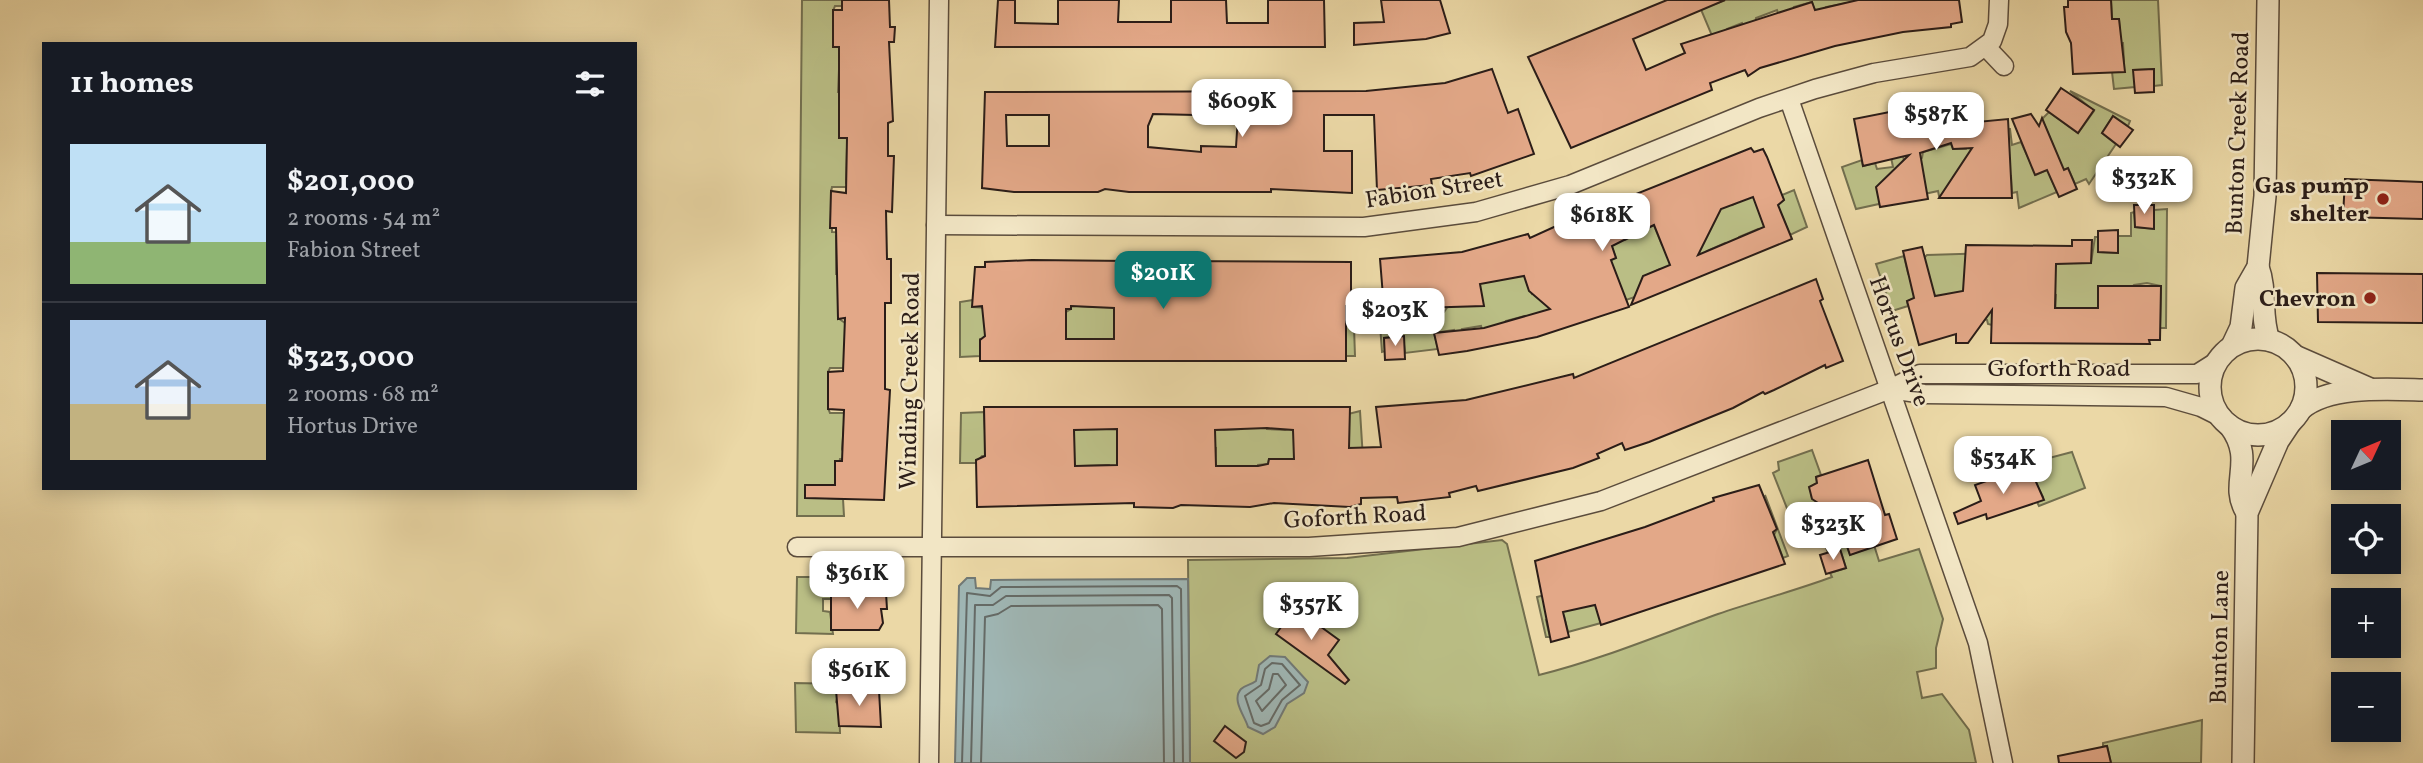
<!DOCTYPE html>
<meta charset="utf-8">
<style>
body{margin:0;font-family:Vollkorn,serif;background:#20242c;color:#f1f3f6;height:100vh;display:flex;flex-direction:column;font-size:26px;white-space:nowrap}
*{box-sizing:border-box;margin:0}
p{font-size:23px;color:#9ea1a6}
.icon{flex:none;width:38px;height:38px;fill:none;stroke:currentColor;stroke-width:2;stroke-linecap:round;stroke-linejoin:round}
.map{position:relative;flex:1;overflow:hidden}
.side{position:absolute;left:42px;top:42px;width:595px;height:448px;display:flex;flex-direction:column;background:#171b24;border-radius:0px;box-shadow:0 4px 18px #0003}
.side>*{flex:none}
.needle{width:46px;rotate:46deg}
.controls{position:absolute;left:2331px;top:420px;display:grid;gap:14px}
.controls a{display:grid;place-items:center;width:70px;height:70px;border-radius:0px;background:#171b24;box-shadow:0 4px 18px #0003;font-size:35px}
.price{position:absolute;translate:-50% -60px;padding:0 16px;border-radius:14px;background:#fff;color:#222;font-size:23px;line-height:46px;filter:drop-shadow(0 2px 4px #0008)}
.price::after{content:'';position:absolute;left:50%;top:42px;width:21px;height:16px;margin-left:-10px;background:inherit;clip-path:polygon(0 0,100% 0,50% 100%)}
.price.on{background:#0f766e;color:#fff}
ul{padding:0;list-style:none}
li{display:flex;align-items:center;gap:21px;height:175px;padding:0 28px}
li+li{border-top:2px solid #363941}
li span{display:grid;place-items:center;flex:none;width:196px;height:140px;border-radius:0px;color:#555}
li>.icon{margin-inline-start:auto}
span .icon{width:84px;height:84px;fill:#fffc;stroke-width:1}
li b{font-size:30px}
h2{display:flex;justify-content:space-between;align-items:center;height:84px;padding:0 28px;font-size:30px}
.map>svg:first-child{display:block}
</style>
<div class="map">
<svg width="2423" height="763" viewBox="0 0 2423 763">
<rect width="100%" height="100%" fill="#ebd8a6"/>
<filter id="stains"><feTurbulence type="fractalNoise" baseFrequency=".00286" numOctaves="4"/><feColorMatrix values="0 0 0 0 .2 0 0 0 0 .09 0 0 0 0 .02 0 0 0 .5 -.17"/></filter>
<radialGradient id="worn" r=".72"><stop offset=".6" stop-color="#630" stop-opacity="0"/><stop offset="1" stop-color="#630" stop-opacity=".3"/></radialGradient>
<g fill="#babe85" stroke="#726e4e" stroke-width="2">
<path d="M802,0H842L845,6H835L833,11V47H840L838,92H845L840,101L839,138H874L847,147L846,183L857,187H832L831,192L832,232L876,233V236H836V274H878L838,282V318L845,323V368H830L828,372V408L830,413H845L842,449L846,459H840L835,485H827V498L843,499L844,516H797Z"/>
<path d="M1697,0H1713L1715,4L1725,0H1863L1826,7L1825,44L1812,2L1794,7L1796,14L1791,52L1777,10L1756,18L1752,47L1742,23L1727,29L1723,62Z"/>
<path d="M2111,0H2158L2162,85L2154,86L2153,69L2134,70L2135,87L2114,89L2112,72H2118V61H2124L2123,43L2106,44L2120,33L2119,19H2112Z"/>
<path d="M2070,91L2130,121L2128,126L2113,116L2102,133L2116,144L2089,184L2086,179L2075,184L2068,168L2050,176L2057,192L2019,208L2017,192L2012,193L2011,176L1953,177L1954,194L1939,196L1938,191L1856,209L1842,167L1862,160L1863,166L1875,163L1877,169L1893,167L1883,119L1886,113L1895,111L1904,161L1922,158L1923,152L1951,144L1953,149H1966L1968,146L1966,114L1974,113L1975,128L2010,129L2012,145L2021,142L2036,175L2055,166L2058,157L2042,119L2049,112L2078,133L2094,111Z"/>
<path d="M1738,179L1779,204L1784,200L1782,195L1794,190L1807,227L1790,235L1783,218L1765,245L1758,229L1739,237L1732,259L1725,243L1707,251L1714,266L1660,269L1643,277L1638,296L1529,332L1525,316L1506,321L1510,338L1485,344L1481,326L1462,329L1466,346L1457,348L1454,330L1434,333L1438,349L1405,353L1403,336L1384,338L1385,351L1382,352L1378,298L1383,297L1385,309L1411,308L1422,275L1426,314L1444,312L1476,264L1517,250L1532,294L1616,258L1603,223L1625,240L1634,235L1646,206L1662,245L1683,237L1704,187L1732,205L1746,198Z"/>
<path d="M2167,209L2166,328H2160L2161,286L2147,283L2134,285L2098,324L2088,308H2065L2055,316L2056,295L1992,291V325L1988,324L1987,320L1917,297L1907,301L1908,306L1892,311L1876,264L1904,256L1908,273L1927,255L2056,251L2091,263L2095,237H2098V252L2118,253V236H2131V213L2134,212L2136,227L2154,229V210Z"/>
<path d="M1114,266V311L1346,315L1347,306H1351L1353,298L1355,356H1346V338L1114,356L1103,339H1083L1084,356L1000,338L980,339V356L960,357V302L973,300V307L1066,312L1071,309V279L1078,270L1079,306L1094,307Z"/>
<path d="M1360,411L1365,491L1352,448L1294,446L1295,494L1286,459H1269L1268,464L1258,465V486L1215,466L1216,448H1202L1118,495L1109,465L1082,466L1083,479L1005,457L982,456L976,463H960L961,413L984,412L985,430L1102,413L1224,430L1242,429L1266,413L1267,429L1285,430Z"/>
<path d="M1812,450L1821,475L1816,477L1817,483L1810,487L1812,498L1857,504L1846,526L1841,528L1850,555L1874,545L1879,561L1919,549L1943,619L1936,648V668L1917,672L1922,698L1942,694L1969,730L1976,763H1190L1188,560L1347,558L1502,540L1507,544L1539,675C1600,660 1659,635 1718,614C1756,601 1794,591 1832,577L1830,573L1846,568L1840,549L1828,553L1816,520L1794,526L1773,473L1779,470L1778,462Z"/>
<path d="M2072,452L2085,488L2039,506L2037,502L2043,497L2026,464Z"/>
<path d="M1765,495L1788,556L1783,558L1777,542L1601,623L1568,632L1564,616L1546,620L1550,637H1546L1537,597L1774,535L1777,529Z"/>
<path d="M797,577H837L838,593H832L831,599H823V611L830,612L833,634L796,633Z"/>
<path d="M795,683L841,684L836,702L839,706L840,733L796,732Z"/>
<path d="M2202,720L2201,763H2111L2107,746H2103V743Z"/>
</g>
<g fill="#9fb6b4" stroke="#717976" stroke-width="2">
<path d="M967,578H975L976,588L990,589L991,580L1188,579L1190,763H955L959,586Z"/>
<path d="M1270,656L1285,657L1308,682L1304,693L1287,704L1275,727L1263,734L1248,727C1245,716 1231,700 1241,689C1245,685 1251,685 1256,681L1259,665Z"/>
</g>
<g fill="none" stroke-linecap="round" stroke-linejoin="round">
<g stroke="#656a66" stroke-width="2">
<path d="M1272,663L1282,664L1300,685L1282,700L1269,723L1261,726L1254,723L1245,696L1261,685L1265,669Z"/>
<path d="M1273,674H1278L1286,685L1262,711L1256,701L1269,689Z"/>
<path d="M962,763L967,593L990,596L1001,587L1177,586L1181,589L1183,763"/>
<path d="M971,763L975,605H993L1006,596L1169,595L1172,598L1174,763"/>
<path d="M981,763L985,617L998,614L1011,606L1158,605L1162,609L1164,763"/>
</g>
</g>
<g fill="#e3a888" stroke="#2b1d18" stroke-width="2" fill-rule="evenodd">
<path d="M842,0H889L890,27H895L894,42H889L893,121L888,123V156H894L892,212L886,211L887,259H891V303H885V389L890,390L884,500L805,498V485H835V461H842L844,410L828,409V372L843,371L845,318L838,319L836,228H830L831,191L846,193L847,138H839V47H833V10H842Z"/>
<path d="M998,0H1015V23L1058,24V0H1119L1118,22H1171V0H1226L1227,23H1268V0H1324L1325,47H995Z"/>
<path d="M1381,0H1440L1450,33L1426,39L1354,45V23L1384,22Z"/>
<path d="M1667,0H1725L1633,39L1646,70L1685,53L1681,44L1812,2L1815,10L1858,0H1959L1962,22L1951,24V27L1903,32L1835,46L1760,68L1748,76L1745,70L1710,83L1712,90L1571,148L1528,57Z"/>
<path d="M2068,0H2111L2112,19H2119L2125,72L2073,74L2071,43L2066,32L2064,7H2068Z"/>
<path d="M1492,69L1508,113L1518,109L1534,154L1471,176L1470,173L1431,179L1432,185L1377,190L1374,115H1324V151H1352V193L1271,189V192H1129L1105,189L1098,192H1014L982,188L985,92L1366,91L1445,83ZM1153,114L1238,116L1236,147L1201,146V152L1148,147V126ZM1006,115H1049V146H1007Z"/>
<path d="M2154,69V92L2135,93L2133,70Z"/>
<path d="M2061,88L2094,110L2078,133L2046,110Z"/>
<path d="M1947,103L1965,104L1967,123L2008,119L2012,198H1939L1972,148L1953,149L1951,143L1920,153L1928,199L1880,207L1876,187L1909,155L1863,166L1854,119L1895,111V107L1918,104L1919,111Z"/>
<path d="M2031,114L2039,126L2042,118L2064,170L2068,168L2077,189L2059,197L2047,170L2035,175L2012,119Z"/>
<path d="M2113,116L2133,130L2120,147L2102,133Z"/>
<path d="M1751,148L1754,152L1763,149L1767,157L1784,200L1778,205L1792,239L1631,305L1643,276L1670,265L1654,225L1612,246L1616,258L1611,260L1629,307L1537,337L1467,351L1439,355L1434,333L1484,328L1550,309L1529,291L1524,276L1480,284L1484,306L1384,309L1380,259L1462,252L1528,234L1530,238L1554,227L1586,220L1585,217L1606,211L1611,204ZM1753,197L1764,227L1698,255L1721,209Z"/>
<path d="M2345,179L2423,182V219L2343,217Z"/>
<path d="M2134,205H2154V229L2135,227Z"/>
<path d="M2118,230V253L2098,252V231Z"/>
<path d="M2072,240H2092L2091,263L2056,264L2055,308H2098V286H2161L2160,340H2149L2150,344L1991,343L1992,310L1968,343H1956V334L1919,345L1907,301L1914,298L1903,251L1922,247L1935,296L1963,291L1966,245L2072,246Z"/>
<path d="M1032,260L1128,261V266L1164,267L1165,261L1351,262V306H1346V361H980V340L985,336L982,306L972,307L975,267H985V262ZM1071,306L1114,308V339H1066V309H1071Z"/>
<path d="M2317,273L2423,274V323L2318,322Z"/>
<path d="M1816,279L1823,299L1820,301L1843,361L1826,368L1825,365L1774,390L1765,394L1763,392L1733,408L1649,442L1625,450L1622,443L1597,454L1599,458L1573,468L1478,491L1476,486L1449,493L1450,497L1398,503L1397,497L1361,498V504L1350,507L1274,503L1250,507L1181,505L1173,508L1134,507V503L977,507L976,460L985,456L984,407H1350L1349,448L1381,447L1376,407L1466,400L1573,374L1574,378ZM1267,428L1293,430L1294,459H1269L1268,464L1258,466H1216L1215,430ZM1117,429V465L1075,466L1074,430Z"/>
<path d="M1404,336L1405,359L1385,360L1384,338Z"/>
<path d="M1868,460L1885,515L1889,514L1897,539L1850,555L1835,511L1827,513L1824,507L1812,499L1809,487L1817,483L1816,477Z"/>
<path d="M2029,466L2044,500L1987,519L1986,514L1958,524L1954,513L1981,501L1975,485Z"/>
<path d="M1759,485L1777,529L1773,532L1785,564L1601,625L1595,605L1563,612L1569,637L1551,642L1535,561L1645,527L1714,501L1713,498Z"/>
<path d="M1840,549L1846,568L1826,574L1820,555Z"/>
<path d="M831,592L886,593L887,609H881L883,623L879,630H831Z"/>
<path d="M1295,608L1339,640L1328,655L1349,680L1345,684L1276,634Z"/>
<path d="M836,690H879L881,727L839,726Z"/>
<path d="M1225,726L1246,742L1244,752L1236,758L1214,741Z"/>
<path d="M2107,746L2111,763H2059L2058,756Z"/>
</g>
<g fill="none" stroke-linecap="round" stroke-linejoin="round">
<defs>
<g id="minor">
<path d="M1986,47L2004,66"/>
<path d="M1789,99L1978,643L2003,763"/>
<path d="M936,225L1364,227L1476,212L1570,185L1759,108L1815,89L1874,73L1970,57L1992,41L1998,24L1999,0"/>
<path d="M2216,362L2197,374H1920L1890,389L1924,394L2166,397L2201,407L2223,418"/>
<path d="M797,547H1309L1458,537L1601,501L1890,389"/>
<path d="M929,763L939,0"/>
</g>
<g id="tertiary">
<path d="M2258,267C2267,291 2260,317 2269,340"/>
<circle cx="2258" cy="387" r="48"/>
<path d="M2233,344L2241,327L2246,288L2258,267L2265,196L2268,0"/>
<path d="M2295,356L2368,388"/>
<path d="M2301,409C2329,385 2387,389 2423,390"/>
<path d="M2230,426C2256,461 2229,483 2246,511"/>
<path d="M2243,763L2247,513L2278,441L2290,423"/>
</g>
</defs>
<use href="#minor" stroke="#5b4c3c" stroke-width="21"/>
<use href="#tertiary" stroke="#5b4c3c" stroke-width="24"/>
<use href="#minor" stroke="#f2e6c5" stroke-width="18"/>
<use href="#tertiary" stroke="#f2e6c5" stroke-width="21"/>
</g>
<g fill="#8f2418" stroke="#f2e6c5" stroke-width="2.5">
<circle cx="2383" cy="199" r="7"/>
<circle cx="2370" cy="298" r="7"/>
</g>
<g text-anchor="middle" stroke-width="5" stroke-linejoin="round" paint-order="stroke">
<g font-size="24" fill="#2b1d18" stroke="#f2e6c5">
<text transform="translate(2237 133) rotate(-88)" y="8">Bunton Creek Road</text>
<text transform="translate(1434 189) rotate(-9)" y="8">Fabion Street</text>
<text transform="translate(1900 341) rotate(70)" y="8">Hortus Drive</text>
<text x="2059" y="376">Goforth Road</text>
<text transform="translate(909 381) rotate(-89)" y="8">Winding Creek Road</text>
<text transform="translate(1355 516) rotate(-3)" y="8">Goforth Road</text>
<text transform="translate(2219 637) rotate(-89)" y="8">Bunton Lane</text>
</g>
<g font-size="24" font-weight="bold" fill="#2b1d18" stroke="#f2e6c5" text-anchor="end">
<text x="2369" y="193">Gas pump<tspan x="2369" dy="28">shelter</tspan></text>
<text x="2356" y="306">Chevron</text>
</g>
</g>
<rect width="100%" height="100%" filter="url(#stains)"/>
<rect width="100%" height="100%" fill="url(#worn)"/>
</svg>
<div class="controls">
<a><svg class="needle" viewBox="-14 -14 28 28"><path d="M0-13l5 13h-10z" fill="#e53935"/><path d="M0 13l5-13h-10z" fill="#9ea1a6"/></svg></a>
<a><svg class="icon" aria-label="locate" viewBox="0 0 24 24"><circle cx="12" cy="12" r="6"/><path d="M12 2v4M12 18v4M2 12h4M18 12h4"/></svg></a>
<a>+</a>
<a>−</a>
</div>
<b class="price" style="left:1242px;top:139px">$609K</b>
<b class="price" style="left:1936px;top:152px">$587K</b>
<b class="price" style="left:2144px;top:216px">$332K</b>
<b class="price" style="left:1602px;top:253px">$618K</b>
<b class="price on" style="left:1163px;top:311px">$201K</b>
<b class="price" style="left:1395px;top:348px">$203K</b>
<b class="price" style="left:2003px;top:496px">$534K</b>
<b class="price" style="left:1833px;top:562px">$323K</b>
<b class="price" style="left:857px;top:611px">$361K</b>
<b class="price" style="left:1311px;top:642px">$357K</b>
<b class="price" style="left:859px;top:708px">$561K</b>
<section class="side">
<h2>11 homes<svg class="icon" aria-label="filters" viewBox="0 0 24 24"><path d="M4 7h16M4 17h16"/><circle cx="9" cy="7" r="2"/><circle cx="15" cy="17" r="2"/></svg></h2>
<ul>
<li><span style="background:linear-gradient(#bfe0f5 70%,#8fb573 0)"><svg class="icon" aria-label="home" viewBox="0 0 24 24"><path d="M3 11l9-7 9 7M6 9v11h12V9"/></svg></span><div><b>$201,000</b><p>2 rooms · 54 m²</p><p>Fabion Street</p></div></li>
<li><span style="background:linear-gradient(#a9c7e8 60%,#c2b280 0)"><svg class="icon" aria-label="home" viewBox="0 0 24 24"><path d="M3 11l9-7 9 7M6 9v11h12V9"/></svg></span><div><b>$323,000</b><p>2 rooms · 68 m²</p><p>Hortus Drive</p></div></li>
</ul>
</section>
</div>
